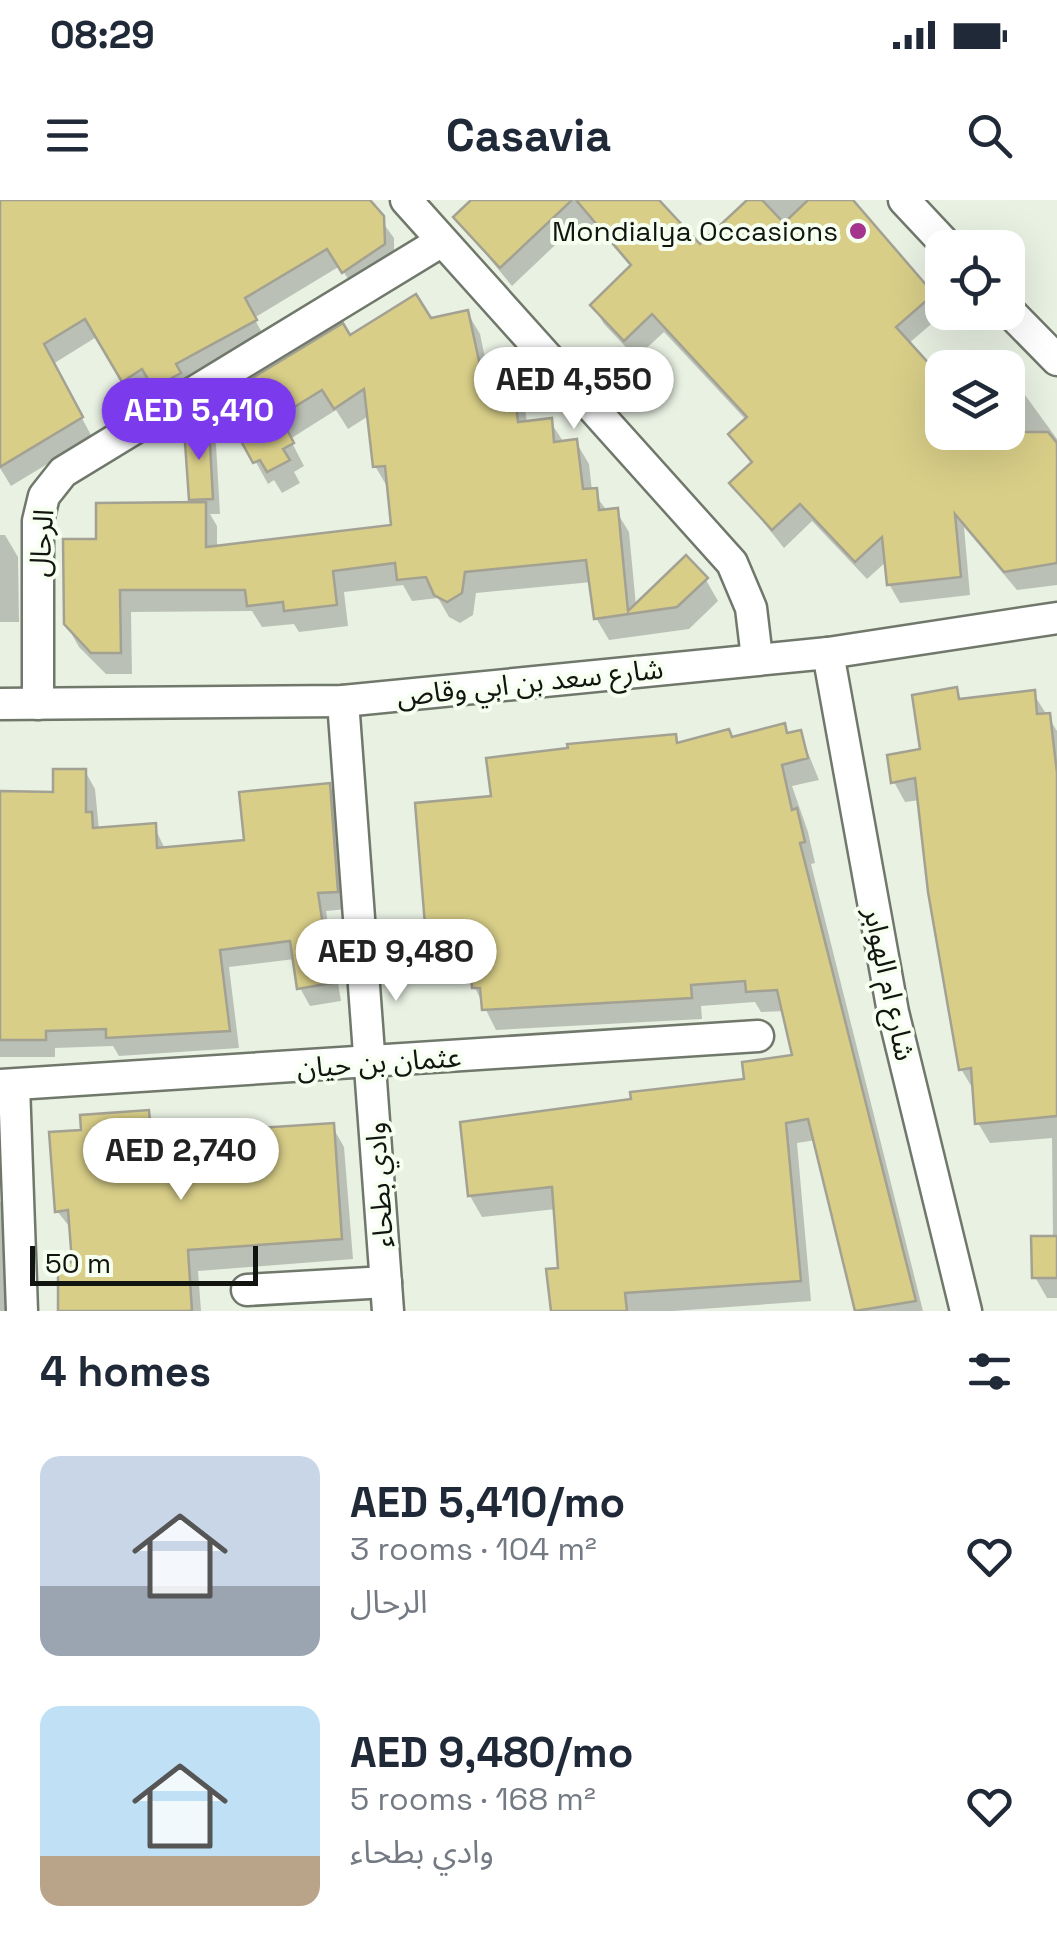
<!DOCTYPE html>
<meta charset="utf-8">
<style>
body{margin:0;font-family:"Space Grotesk","Noto Sans Arabic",sans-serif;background:#f6f6f7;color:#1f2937;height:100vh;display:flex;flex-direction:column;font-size:38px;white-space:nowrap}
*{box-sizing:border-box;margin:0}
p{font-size:32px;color:#747a83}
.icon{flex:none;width:55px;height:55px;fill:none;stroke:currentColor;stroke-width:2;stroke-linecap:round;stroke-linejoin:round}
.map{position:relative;height:1111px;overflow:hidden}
.drawer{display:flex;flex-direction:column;background:#fff;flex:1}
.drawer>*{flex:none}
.controls{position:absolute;left:925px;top:30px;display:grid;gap:20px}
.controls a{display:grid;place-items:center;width:100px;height:100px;border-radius:20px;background:#fff;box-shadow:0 10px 40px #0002;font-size:50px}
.scale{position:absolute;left:30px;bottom:25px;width:228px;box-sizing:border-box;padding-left:10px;border:5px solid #11140f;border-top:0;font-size:28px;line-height:35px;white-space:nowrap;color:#11140f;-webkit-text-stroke:8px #f6fff0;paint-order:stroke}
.price{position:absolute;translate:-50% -85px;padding:0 22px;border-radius:35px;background:#fff;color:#222;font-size:32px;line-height:65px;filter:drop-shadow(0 2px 5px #0008)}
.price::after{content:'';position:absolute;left:50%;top:60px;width:30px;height:22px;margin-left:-15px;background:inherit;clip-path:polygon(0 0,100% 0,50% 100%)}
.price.current{background:#7c3aed;color:#fff}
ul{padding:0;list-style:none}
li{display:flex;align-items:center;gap:30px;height:250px;padding:0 40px}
li span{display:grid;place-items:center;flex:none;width:280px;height:200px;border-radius:20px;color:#555}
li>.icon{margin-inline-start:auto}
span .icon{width:120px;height:120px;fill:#fffc;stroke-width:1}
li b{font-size:42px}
h2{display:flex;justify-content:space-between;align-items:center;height:120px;padding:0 40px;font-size:42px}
.status{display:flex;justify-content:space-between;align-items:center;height:70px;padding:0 50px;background:#fff;direction:ltr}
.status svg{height:28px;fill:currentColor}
header{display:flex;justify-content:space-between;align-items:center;height:130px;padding:0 40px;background:#fff;font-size:45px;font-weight:700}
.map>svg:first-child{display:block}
</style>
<div class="status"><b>08:29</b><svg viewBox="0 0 49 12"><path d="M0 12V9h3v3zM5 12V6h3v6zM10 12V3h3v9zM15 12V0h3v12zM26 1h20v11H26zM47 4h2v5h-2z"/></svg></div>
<header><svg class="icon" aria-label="menu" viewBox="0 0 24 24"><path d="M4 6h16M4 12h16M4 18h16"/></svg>Casavia<svg class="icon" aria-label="search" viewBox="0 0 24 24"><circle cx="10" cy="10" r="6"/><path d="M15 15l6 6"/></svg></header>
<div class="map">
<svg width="1057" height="1111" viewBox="0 0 1057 1111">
<rect width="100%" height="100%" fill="#e9f1e3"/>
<g fill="#0003">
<path d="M0,0H366L394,38V64L355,90L340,66L254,118L266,140L166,206L155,187L135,199L98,136L53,164L92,237L11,286L0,268Z"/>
<path d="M469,0H656L700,48L751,0H850L898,51L943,114L908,144L942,182V232H1008V190L1017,184L1057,239V385L1017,390L964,327L970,395L900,403L889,384L887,361L867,379L812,321L784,348L732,283L752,265L731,235L747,221L664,132L636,158L604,124L593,106L632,68L595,25L580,38L572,29L512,86L456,18L472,4Z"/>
<path d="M467,112L480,134L488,172L511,169L523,191L527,224L550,221L564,243L576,242L589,264L592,291L608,312L616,311L629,332L636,406L706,380L718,401L689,429L609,440L596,418L592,382L476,393L473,415L460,423L449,417L438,398L412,401L403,385L344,392L348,426L299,432L294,424L262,427L252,411L131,412L132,474H106L79,447L66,424L99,341L194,304L191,300L208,229L216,244L220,314H210L217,326V348L394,327L388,288L375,266L370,215L348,229L336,210L290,239L304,266L294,272L300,283L282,293L274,280L268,284L222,200L349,139Z"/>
<path d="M0,335H5L18,357L19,422H0Z"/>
<path d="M956,490L962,501L1033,493L1057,531V1098H1047L1035,1077L1053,1038L1052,938L990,943L978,923L973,889L961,869L920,600L905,602L894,582L923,551Z"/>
<path d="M783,526L789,535L800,533L819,580L792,586L808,632L815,663L811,664L923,1111H857L816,940L797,943L811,1101L673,1111H553L561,1070L556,1009L482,1017L470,996L633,901L747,881L795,857L785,811L761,812L755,802L701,806L702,819L496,830L475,788L472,754L440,757L428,736L494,598L675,536L680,545L733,540Z"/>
<path d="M85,571L95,589L99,630L154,626L165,649L247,642L329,585L339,603L347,709L326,711L341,801L310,806L300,788L295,759L229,767L239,848L119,856L113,846L55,848V857H0V594L56,595Z"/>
<path d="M148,912L160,937L332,926L344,947L353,1059L198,1071L201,1111H61L75,1065L73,1031L57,1011L83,932Z"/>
<path d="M0,1001L7,1013V1111H0Z"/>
</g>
<g fill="#d8ce88" stroke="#a3a192" stroke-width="2.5">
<path d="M0,0H370L384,16L385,44L342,73L327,49L245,98L257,120L176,164L181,173L153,188L142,169L122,182L85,119L44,144L83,217L0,267Z"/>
<path d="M471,0H572L500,68L453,17Z"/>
<path d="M576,0H659L700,44L747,0H762L784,23L808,0H853L934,94L896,127L942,178V232H1048L1057,243V363L1004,372L955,314L961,377L887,385L882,337L855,362L800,304L772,330L729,283L752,262L728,234L747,217L652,114L624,141L590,105L631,65Z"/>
<path d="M416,94L431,118L468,110L481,170L512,166L518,222L552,218L554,242L577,239L583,289L597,288L599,310L618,308L628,411L686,355L708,378L677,407L594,419L586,360L465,372L462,393L447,402L434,395L426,377L397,380L395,363L333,371L337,405L284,411L283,402L247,406L245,390H120L121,453H91L64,424L63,339H96V303L206,302V347L391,325L385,266L373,267L364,189L334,209L322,190L280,216L294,243L283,249L290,260L267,272L260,260L253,263L218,199L343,123L350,135Z"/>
<path d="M209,227L213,299L189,300L184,228Z"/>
<path d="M957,487L959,499L1035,490L1037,514L1050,513L1057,573V916L975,924L971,868L959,870L928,692L915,578L891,583L887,555L920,549L912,495Z"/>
<path d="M785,523L787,533L801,530L808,558L782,565L792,610L797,608L805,642L800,643L916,1101L855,1111L808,919L786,923L801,1081L625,1093L627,1111H551L546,1069L558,1068L552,987L468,996L460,922L631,899L630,892L744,879L742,862L792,855L777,790L746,792L745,781L691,785L692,798L482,810L480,788H472L468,733L426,737L415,603L491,596L486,558L568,548L567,544L676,534L677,543L729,529L732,537Z"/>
<path d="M53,569H86V612H92L93,628L156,623L157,648L244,640L239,592L330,583L338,692L318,693L332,783L297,789L290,741L220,750L230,831L106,838V829L46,831V840H0V591L53,592Z"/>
<path d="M149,910L151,935L334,923L342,1039L188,1050L192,1111H58V1063L72,1062L68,1010L55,1012L49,932L81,930L80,915Z"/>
<path d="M1031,1036H1057V1078H1032Z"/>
</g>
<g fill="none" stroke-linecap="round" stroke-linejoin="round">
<defs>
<g id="minor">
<path d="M406,0L732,363L751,408L757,458"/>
<path d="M904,0L949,48"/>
<path d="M1008,110L1057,160"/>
<path d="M828,453L893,812L966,1111"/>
<path d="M343,501L388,1111"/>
<path d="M0,504L343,501L828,453L1057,418"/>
<path d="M38,504V321L44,296L63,272L442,41"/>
<path d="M0,885L758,836"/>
<path d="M14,885L22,1111"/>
<path d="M247,1090L386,1082"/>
</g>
</defs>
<use href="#minor" stroke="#70786b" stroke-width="35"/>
<use href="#minor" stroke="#fff" stroke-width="30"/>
</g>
<circle fill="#a5348f" stroke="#f6fff0" stroke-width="4" cx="858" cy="31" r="10"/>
<g text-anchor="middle" stroke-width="8" stroke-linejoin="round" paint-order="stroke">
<g font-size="28" fill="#11140f" stroke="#f6fff0" text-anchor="end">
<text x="838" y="41">Mondialya Occasions</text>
</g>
<g font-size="28" fill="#11140f" stroke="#f6fff0">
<text transform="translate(41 343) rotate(-86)" y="10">الرحال</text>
<text transform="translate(530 482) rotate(-6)" y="10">شارع سعد بن ابي وقاص</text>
<text transform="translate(890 784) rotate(78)" y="10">شارع ام الهوابر</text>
<text transform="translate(379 862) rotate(-4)" y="10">عثمان بن حيان</text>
<text transform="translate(379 985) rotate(-94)" y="10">وادي بطحاء</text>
</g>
</g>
</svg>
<div class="controls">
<a><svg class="icon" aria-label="locate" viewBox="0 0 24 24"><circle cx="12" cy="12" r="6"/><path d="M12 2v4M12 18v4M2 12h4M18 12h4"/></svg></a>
<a><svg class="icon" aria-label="layers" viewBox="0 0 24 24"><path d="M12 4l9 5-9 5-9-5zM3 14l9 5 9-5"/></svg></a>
</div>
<div class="scale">50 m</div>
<b class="price" style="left:574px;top:232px">AED 4,550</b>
<b class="price current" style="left:199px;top:263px">AED 5,410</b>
<b class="price" style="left:396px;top:804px">AED 9,480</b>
<b class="price" style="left:181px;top:1003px">AED 2,740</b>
</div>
<section class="drawer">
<h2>4 homes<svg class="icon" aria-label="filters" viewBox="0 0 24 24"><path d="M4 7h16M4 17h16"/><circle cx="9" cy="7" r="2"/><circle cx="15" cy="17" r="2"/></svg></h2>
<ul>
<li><span style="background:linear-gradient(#c9d6e8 65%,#9aa5b1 0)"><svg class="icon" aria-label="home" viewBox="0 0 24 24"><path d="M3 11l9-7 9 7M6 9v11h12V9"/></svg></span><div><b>AED 5,410/mo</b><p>3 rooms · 104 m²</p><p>الرحال</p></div><svg class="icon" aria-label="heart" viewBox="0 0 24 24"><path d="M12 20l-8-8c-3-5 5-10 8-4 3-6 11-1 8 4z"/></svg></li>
<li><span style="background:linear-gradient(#bfe0f5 75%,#b9a48a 0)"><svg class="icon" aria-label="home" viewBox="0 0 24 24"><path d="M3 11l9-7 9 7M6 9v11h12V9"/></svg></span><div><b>AED 9,480/mo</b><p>5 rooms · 168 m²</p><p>وادي بطحاء</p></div><svg class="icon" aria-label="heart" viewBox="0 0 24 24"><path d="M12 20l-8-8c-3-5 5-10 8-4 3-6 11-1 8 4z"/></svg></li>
</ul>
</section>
